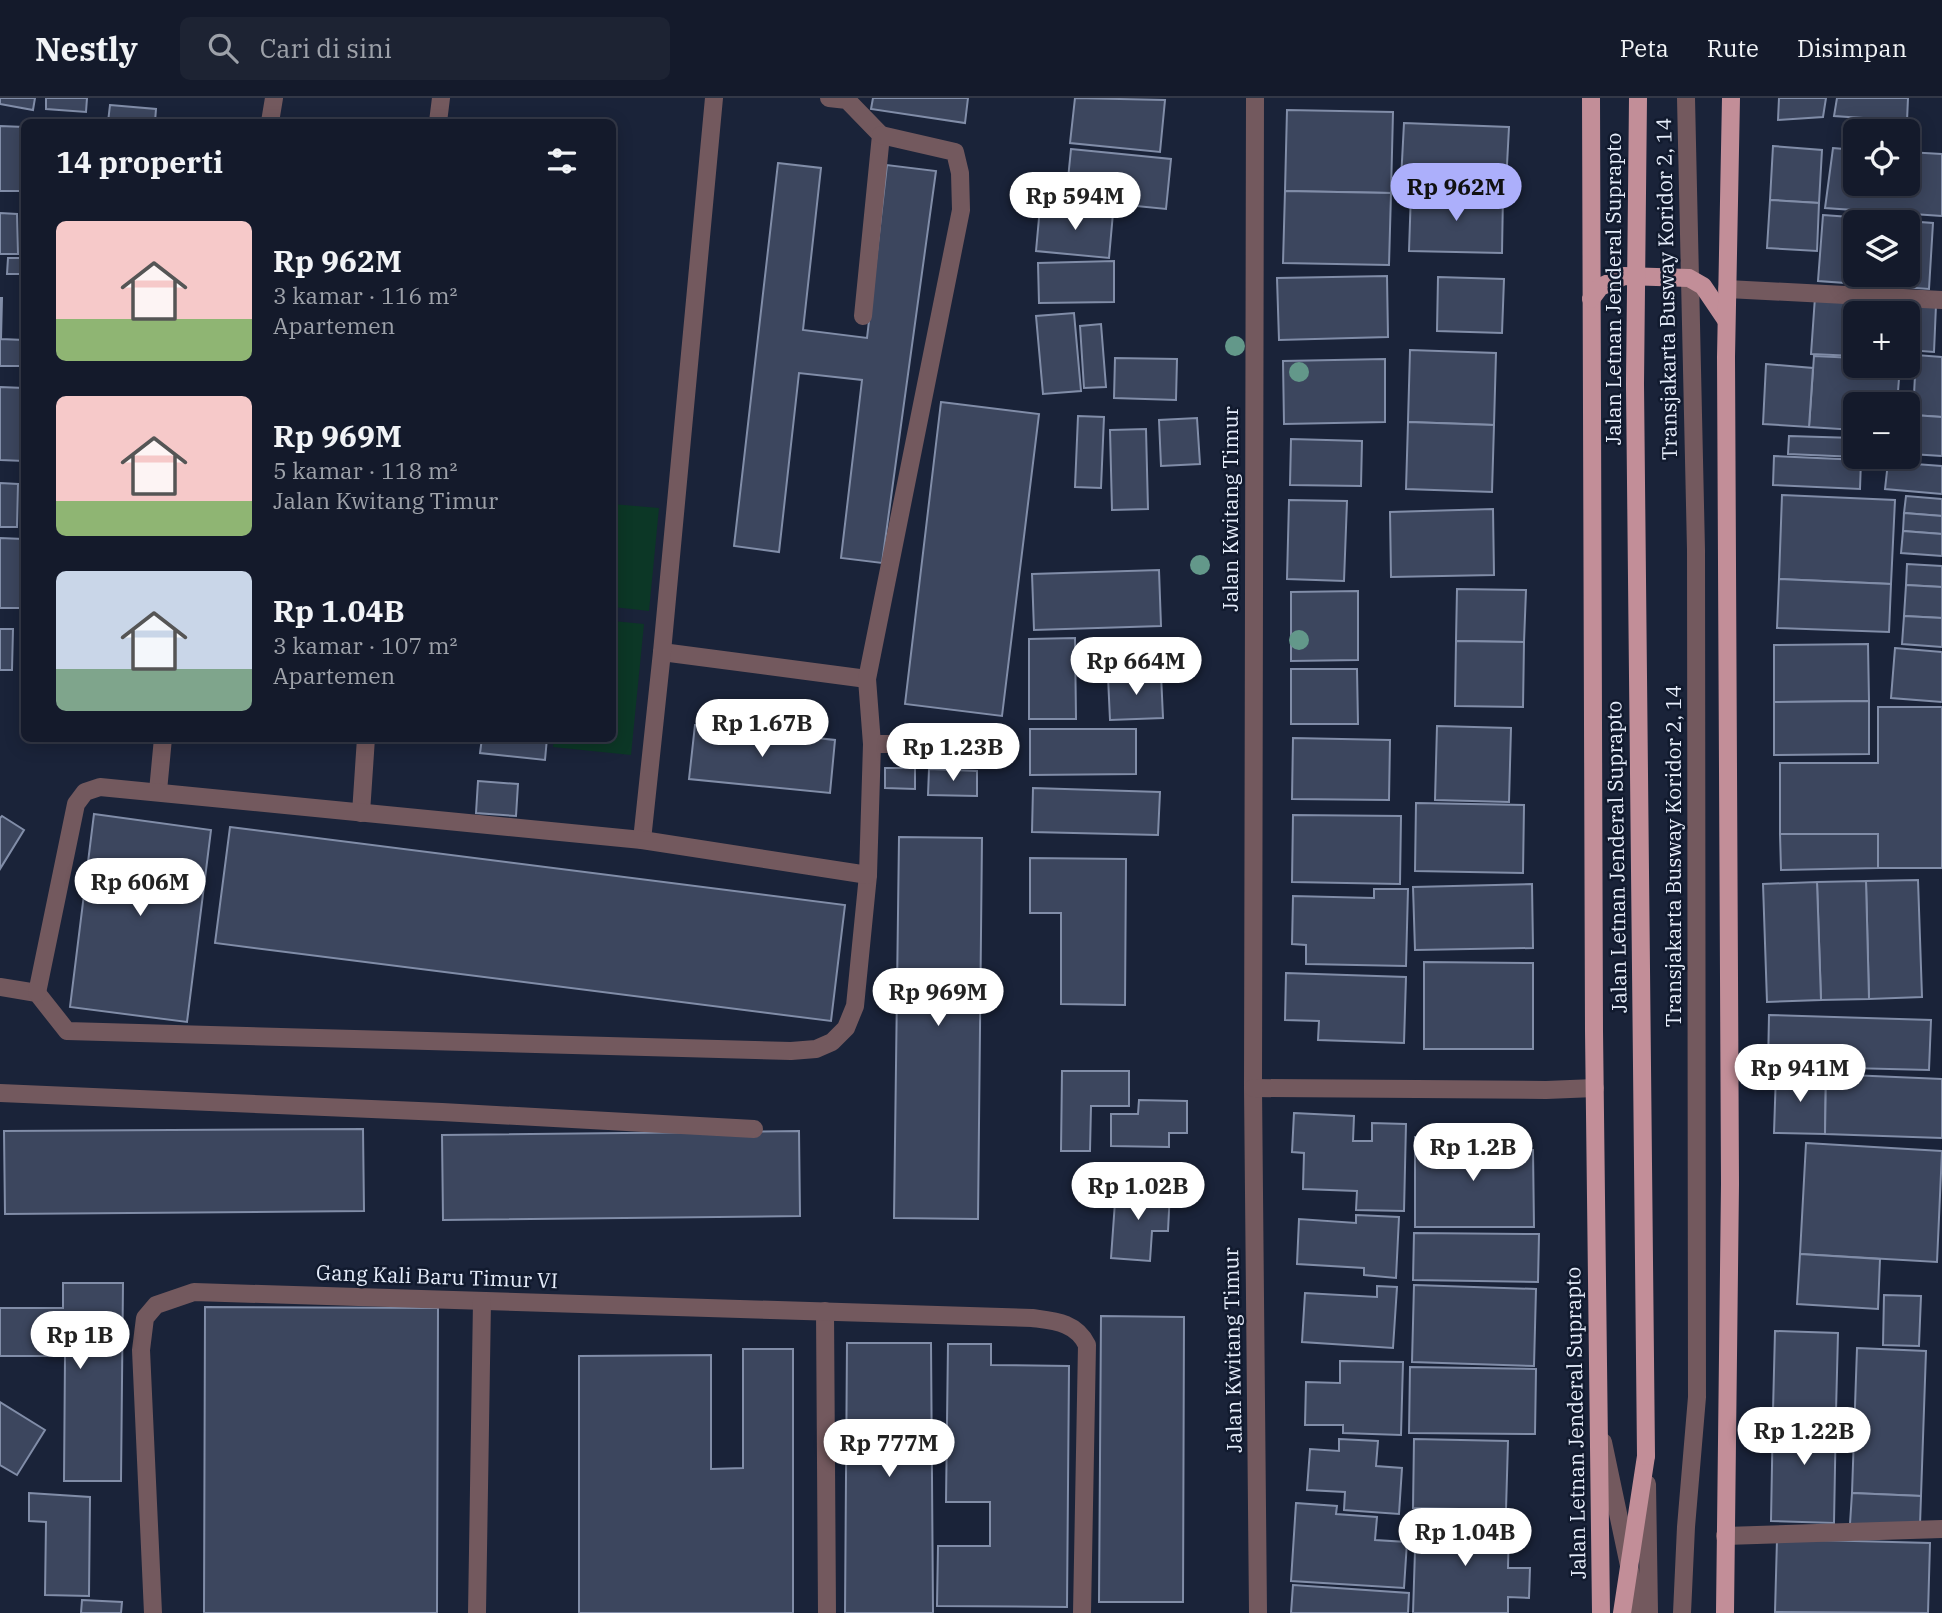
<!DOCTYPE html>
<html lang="id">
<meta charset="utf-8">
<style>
body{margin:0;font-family:"IBM Plex Serif",serif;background:#1d2333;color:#f1f3f6;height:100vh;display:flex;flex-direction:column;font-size:26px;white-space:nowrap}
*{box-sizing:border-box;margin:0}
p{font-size:23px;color:#9da1a9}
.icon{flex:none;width:38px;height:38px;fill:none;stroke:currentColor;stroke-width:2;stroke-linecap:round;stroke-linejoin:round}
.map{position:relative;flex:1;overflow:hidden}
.side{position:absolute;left:21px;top:21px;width:595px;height:623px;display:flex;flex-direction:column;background:#141a2b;border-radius:10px;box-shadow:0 4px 18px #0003,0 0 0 2px #333847}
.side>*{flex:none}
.tools{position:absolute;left:1843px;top:21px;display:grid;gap:14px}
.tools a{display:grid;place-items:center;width:77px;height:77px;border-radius:10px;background:#141a2b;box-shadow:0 4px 18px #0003,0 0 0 2px #333847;font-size:35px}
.price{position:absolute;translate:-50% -60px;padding:0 16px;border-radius:24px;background:#fff;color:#222;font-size:23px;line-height:46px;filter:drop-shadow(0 2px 4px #0008)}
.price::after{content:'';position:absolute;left:50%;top:42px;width:21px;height:16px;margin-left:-10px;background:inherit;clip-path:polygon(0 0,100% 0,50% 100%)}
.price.selected{background:#acaffb;color:#111}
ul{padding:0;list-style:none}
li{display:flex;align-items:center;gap:21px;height:175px;padding:0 35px}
li span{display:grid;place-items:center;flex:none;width:196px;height:140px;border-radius:10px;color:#555}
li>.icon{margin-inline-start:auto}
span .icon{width:84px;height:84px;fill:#fffc;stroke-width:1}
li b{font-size:30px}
h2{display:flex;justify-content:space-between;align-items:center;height:84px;padding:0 35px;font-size:30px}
header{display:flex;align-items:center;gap:42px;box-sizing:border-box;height:98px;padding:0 35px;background:#141a2b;border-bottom:2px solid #333847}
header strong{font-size:33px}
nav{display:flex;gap:38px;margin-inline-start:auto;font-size:24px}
.search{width:490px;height:63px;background:#1d2333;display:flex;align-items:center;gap:18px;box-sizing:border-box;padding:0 24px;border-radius:10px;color:#9da1a9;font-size:26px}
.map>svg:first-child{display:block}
</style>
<header>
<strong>Nestly</strong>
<div class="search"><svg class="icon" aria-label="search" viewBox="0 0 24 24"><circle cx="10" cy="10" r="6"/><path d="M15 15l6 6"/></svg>Cari di sini</div>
<nav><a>Peta</a><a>Rute</a><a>Disimpan</a></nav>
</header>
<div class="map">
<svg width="1942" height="1515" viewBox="0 0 1942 1515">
<rect width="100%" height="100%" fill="#1a2339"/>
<g fill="#0c3726">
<path d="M612,406L659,410L649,513L613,509Z"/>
<path d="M613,523L644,526L631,657L553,649L554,641L612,640Z"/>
</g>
<g fill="#3c465e" stroke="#818da8" stroke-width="2" fill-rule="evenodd">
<path d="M0,0H35L33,12L0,6Z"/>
<path d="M46,0H87L86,14L46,11Z"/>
<path d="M873,0H968L965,25L871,11Z"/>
<path d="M1075,0L1165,2L1160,54L1070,45Z"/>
<path d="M1779,0H1826L1823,19L1778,22Z"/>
<path d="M1837,0H1908L1907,23L1834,18Z"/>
<path d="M110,7L156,11L155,24H108Z"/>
<path d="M1287,12L1393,14L1391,95L1285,93Z"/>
<path d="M1404,25L1509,29L1506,86L1401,82Z"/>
<path d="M0,28L24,29V93H0Z"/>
<path d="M1773,48L1822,52L1819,105L1770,102Z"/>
<path d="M1833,50L1855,52V86H1908V54L1942,56V118L1825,110Z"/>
<path d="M1071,51L1171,61L1166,111L1066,101Z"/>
<path d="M778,65L821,70L803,232L867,240L887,67L936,73L882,465L841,460L862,282L799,275L779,454L734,448Z"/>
<path d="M1285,93L1391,95L1389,167L1283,165Z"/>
<path d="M1411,94L1503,96L1502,155L1409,153Z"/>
<path d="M1770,102L1819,105L1817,153L1767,150Z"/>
<path d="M1040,109L1113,115L1109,160L1036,153Z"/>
<path d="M0,115L17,116L18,156H0Z"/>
<path d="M1823,117L1933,125L1929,191L1818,183ZM1855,124H1908V177H1855Z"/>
<path d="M8,160H24V176H7Z"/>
<path d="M1114,163V204L1039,205L1038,165Z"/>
<path d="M1387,178L1388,239L1279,242L1277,180Z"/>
<path d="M1438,179L1504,181L1502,235L1437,233Z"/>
<path d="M1815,199L1901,205L1900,215H1855V258L1811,256Z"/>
<path d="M0,200H2L1,241L24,242V268H0Z"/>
<path d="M1903,204L1936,207L1934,254L1908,252V215H1902Z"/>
<path d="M1074,215L1081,293L1043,296L1036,218Z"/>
<path d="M1101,226L1106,289L1084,290L1080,228Z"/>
<path d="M1410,252L1496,255L1494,327L1408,324Z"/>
<path d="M1916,257L1942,259V319L1913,317Z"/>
<path d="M1814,258L1855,260V268H1900L1897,306H1855V332L1809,329Z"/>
<path d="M1115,260L1177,261L1176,302L1114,300Z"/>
<path d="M1385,261V324L1284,326L1283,263Z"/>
<path d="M1766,266L1813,270L1809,329L1763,326Z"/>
<path d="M0,289L24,290V363L0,362Z"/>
<path d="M941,304L1039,316L1002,618L905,606Z"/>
<path d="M1913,317L1942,319V358L1911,356Z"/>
<path d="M1078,318L1104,319L1101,390L1075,389Z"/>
<path d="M1197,320L1200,366L1161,368L1159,322Z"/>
<path d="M1408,324L1494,327L1492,394L1406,391Z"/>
<path d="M1146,331L1148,411L1112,412L1110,332Z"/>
<path d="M1789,338L1855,340L1857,359L1788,356Z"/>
<path d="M1291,341L1362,343L1361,388L1290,387Z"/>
<path d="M1774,358L1861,362L1860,391L1773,387Z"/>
<path d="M1888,364L1942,368V396L1885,391Z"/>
<path d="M0,385L18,386L17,429H0Z"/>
<path d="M1782,397L1895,402L1891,486L1779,481Z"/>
<path d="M1906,398L1942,401V418L1904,415Z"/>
<path d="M1289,402L1347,403L1344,483L1287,481Z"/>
<path d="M1493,411L1494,477L1391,479L1390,414Z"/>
<path d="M1904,415L1942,418V436L1903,433Z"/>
<path d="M1903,433L1942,436V458L1901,455Z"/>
<path d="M0,440L23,441L21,510H0Z"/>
<path d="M1907,466L1942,468V489L1906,487Z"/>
<path d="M1159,472L1161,528L1034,532L1032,476Z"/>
<path d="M1779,481L1891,486L1889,534L1777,530Z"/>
<path d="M1906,487L1942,489V520L1904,518Z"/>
<path d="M1457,491L1526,492L1524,544L1456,543Z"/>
<path d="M1358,493V562L1291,563V494Z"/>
<path d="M1904,518L1942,520V549L1902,546Z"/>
<path d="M0,531H13L12,572H0Z"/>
<path d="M1075,540L1076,621H1029V541Z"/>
<path d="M1456,543L1524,544L1523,609L1455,608Z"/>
<path d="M1868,546L1869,603L1774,604V547Z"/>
<path d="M1895,550L1942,554V604L1891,600Z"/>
<path d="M1291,571H1357L1358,626H1291Z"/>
<path d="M1161,576L1163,620L1110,622L1108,579Z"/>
<path d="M1869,603V656L1774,657V604Z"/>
<path d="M1878,609H1942V770H1878V736H1780V665H1878Z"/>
<path d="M695,627L835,642L830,695L689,681Z"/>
<path d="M1437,628L1511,630L1509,704L1435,702Z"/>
<path d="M1030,631H1136V676L1030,677Z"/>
<path d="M482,640H547L545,662L480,655Z"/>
<path d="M1293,640L1390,642L1389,702L1292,701Z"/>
<path d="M885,670H915V691L885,690Z"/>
<path d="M929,671L977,673V698L928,697Z"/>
<path d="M478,683L518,686L516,718L476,715Z"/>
<path d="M1033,690L1160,694L1158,737L1032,734Z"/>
<path d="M1416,705L1524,707L1523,775L1415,773Z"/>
<path d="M94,716L211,732L187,924L70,909Z"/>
<path d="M1293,717L1401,718L1400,786L1292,784Z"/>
<path d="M2,718L24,732L0,771V720Z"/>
<path d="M230,729L845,807L831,923L215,845Z"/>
<path d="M1780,736H1878V770L1781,772Z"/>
<path d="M899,739L982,740L978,1121L894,1120Z"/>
<path d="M1030,760L1126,761L1125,907L1061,906V815H1030Z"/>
<path d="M1918,782L1922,899L1869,901L1866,783Z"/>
<path d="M1866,783L1869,901L1821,902L1817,784Z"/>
<path d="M1817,784L1821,902L1767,904L1763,786Z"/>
<path d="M1532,786L1533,850L1415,852L1413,789Z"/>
<path d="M1374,791H1408L1406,868L1306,866V847L1292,846L1293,798L1374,800Z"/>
<path d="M1424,864L1533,865V951H1424Z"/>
<path d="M1286,875L1406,879L1404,945L1318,942L1319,923L1285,922Z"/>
<path d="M1769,917L1931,922L1929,972L1768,968Z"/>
<path d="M1062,973H1129V1008H1091L1090,1053H1061Z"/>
<path d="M1776,975L1826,976L1825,1036L1774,1035Z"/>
<path d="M1826,976L1942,981V1040L1825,1036Z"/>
<path d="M1139,1002L1187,1003V1035H1169V1049L1111,1048V1016H1138Z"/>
<path d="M1294,1015L1354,1018L1353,1043H1372V1025L1406,1026L1404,1113L1356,1112L1357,1093L1303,1091L1304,1055L1292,1054Z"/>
<path d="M363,1031L364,1113L5,1116L4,1033Z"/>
<path d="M799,1033L800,1118L443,1122L442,1037Z"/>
<path d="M1415,1039H1522V1053L1533,1052L1534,1129H1415Z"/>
<path d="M1806,1045L1942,1053L1937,1164L1800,1156Z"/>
<path d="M1116,1090L1170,1093L1168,1133H1152L1150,1163L1111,1160Z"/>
<path d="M1356,1117L1399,1119L1396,1180L1364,1177V1170L1297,1166L1299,1121L1356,1125Z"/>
<path d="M1414,1135L1539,1136L1538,1184L1413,1182Z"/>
<path d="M1800,1156L1880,1161L1878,1211L1797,1206Z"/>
<path d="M63,1185H123L121,1383H64L65,1258H0V1210H63Z"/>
<path d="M1414,1187L1536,1191L1534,1268L1412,1264Z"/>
<path d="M1377,1188L1397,1189L1393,1250L1302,1244L1305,1195L1377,1199Z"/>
<path d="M1884,1197L1921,1198L1919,1248L1883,1247Z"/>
<path d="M205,1209L438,1210L437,1515H204Z"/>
<path d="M1101,1218L1184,1219L1183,1504H1099Z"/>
<path d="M1775,1233L1838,1235L1836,1314L1773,1313Z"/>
<path d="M847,1245H931L933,1515H845Z"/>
<path d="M948,1246H991V1267L1069,1268L1067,1509L937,1508L938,1448H990V1404H946Z"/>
<path d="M1857,1250L1926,1253L1921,1398L1852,1395Z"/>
<path d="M743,1251H793V1515H579V1258L711,1257V1371L743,1370Z"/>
<path d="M1340,1263L1403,1264L1401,1337L1343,1335V1327H1305L1306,1284L1340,1285Z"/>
<path d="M1410,1269L1536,1271L1535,1336L1409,1335Z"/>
<path d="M0,1304L45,1332L17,1377L0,1367Z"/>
<path d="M1773,1313L1836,1314L1834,1425L1771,1423Z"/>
<path d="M1339,1341L1378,1343L1376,1368L1402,1370L1399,1416L1344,1412L1345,1394L1307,1392L1310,1351L1339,1353Z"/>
<path d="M1414,1341L1508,1343L1506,1412L1413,1410Z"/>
<path d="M29,1395L90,1399L89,1498L45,1497L46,1424L29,1423Z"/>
<path d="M1852,1395L1921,1398L1920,1427L1850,1426Z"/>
<path d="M1296,1405L1337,1408L1336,1416L1377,1419L1375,1442L1407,1444L1404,1490L1291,1483Z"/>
<path d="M1416,1421L1509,1423L1508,1470H1530L1529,1500L1508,1499V1515H1413Z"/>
<path d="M1777,1441L1930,1445L1928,1515L1775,1514Z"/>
<path d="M1293,1487L1409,1495L1408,1515H1291Z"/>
<path d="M82,1502L122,1504L121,1515H81Z"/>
</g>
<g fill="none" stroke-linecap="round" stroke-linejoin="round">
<g stroke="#73595e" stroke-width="18">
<path d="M829,0L847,2L881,37L863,218"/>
<path d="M270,24L274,0"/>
<path d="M438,24L441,0"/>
<path d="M662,554L867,581"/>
<path d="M872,646H979"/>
<path d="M158,693L163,640"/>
<path d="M361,715L366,640"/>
<path d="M642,742L662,554L714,0"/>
<path d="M0,889L37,895L67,933L791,953L816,951L832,944L846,930L855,908L868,777"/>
<path d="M37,895L76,706L85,694L100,689L642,742L868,777L872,646L867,581L961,112L960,75L955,54L881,37"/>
<path d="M0,995L442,1014L754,1031"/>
<path d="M825,1213L827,1515"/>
<path d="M1603,1344L1639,1515"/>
<path d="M1647,1386L1649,1515"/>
<path d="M153,1515L141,1252L145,1220L156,1207L194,1194L1032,1220C1054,1223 1076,1224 1087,1247L1082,1515"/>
<path d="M477,1515L482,1203"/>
<path d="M1682,1515L1686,1429L1697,1299L1696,452L1686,0"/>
</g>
<g stroke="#73595e" stroke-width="18">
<path d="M1255,0L1253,990L1258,1515"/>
<path d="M1727,191L1942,202"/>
<path d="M1253,990L1546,992L1595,990"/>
<path d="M1725,1438L1942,1431"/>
</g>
<g stroke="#c28e98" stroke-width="18">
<path d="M1591,0L1594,933L1601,1515"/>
<path d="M1591,201L1600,189L1624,178L1689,180L1703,188L1726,222"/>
<path d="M1622,1515L1646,1358"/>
<path d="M1725,1515L1730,1086L1726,259L1731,0"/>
</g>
<path stroke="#c28e98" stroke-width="18" d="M1638,0L1635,286L1646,1358"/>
</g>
<g fill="#63988a">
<circle cx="1235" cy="248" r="10"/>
<circle cx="1299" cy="274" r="10"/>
<circle cx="1200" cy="467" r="10"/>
<circle cx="1299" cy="542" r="10"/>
</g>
<g text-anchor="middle" stroke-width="5" stroke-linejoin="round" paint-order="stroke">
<g font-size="21" fill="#e6edfb" stroke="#111a2e">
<text transform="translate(1614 191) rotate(-90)" y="7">Jalan Letnan Jenderal Suprapto</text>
<text transform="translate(1667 191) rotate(-91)" y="7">Transjakarta Busway Koridor 2, 14</text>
<text transform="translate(1231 411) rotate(-90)" y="7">Jalan Kwitang Timur</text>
<text transform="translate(1674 758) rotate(-90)" y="7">Transjakarta Busway Koridor 2, 14</text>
<text transform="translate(1617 759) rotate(-91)" y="7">Jalan Letnan Jenderal Suprapto</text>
<text transform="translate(437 1179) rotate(2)" y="7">Gang Kali Baru Timur VI</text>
<text transform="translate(1233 1252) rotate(-91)" y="7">Jalan Kwitang Timur</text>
<text transform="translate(1576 1325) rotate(-91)" y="7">Jalan Letnan Jenderal Suprapto</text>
</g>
</g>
</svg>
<div class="tools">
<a><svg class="icon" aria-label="locate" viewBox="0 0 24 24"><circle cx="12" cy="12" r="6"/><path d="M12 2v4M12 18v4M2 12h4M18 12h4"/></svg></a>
<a><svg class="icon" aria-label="layers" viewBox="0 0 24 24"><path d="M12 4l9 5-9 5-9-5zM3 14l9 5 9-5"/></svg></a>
<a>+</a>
<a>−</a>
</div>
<b class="price selected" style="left:1456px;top:125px">Rp 962M</b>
<b class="price" style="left:1075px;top:134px">Rp 594M</b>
<b class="price" style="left:1136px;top:599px">Rp 664M</b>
<b class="price" style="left:762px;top:661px">Rp 1.67B</b>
<b class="price" style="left:953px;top:685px">Rp 1.23B</b>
<b class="price" style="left:140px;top:820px">Rp 606M</b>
<b class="price" style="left:938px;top:930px">Rp 969M</b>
<b class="price" style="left:1800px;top:1006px">Rp 941M</b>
<b class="price" style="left:1473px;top:1085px">Rp 1.2B</b>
<b class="price" style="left:1138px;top:1124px">Rp 1.02B</b>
<b class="price" style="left:80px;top:1273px">Rp 1B</b>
<b class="price" style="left:1804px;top:1369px">Rp 1.22B</b>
<b class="price" style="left:889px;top:1381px">Rp 777M</b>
<b class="price" style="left:1465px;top:1470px">Rp 1.04B</b>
<section class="side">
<h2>14 properti<svg class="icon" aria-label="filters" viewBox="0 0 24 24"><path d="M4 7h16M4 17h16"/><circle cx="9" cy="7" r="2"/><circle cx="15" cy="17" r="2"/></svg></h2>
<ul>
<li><span style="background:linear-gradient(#f6c9c9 70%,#8fb573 0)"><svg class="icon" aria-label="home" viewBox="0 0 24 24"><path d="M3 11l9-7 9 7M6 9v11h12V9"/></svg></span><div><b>Rp 962M</b><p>3 kamar · 116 m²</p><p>Apartemen</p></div></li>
<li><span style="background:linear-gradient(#f6c9c9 75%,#8fb573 0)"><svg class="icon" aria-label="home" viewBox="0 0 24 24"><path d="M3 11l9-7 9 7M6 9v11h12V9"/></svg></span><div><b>Rp 969M</b><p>5 kamar · 118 m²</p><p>Jalan Kwitang Timur</p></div></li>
<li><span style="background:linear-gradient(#c9d6e8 70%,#7fa58c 0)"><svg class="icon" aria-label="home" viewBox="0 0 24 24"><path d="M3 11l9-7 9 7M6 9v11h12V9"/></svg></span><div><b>Rp 1.04B</b><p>3 kamar · 107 m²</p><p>Apartemen</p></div></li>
</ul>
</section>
</div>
